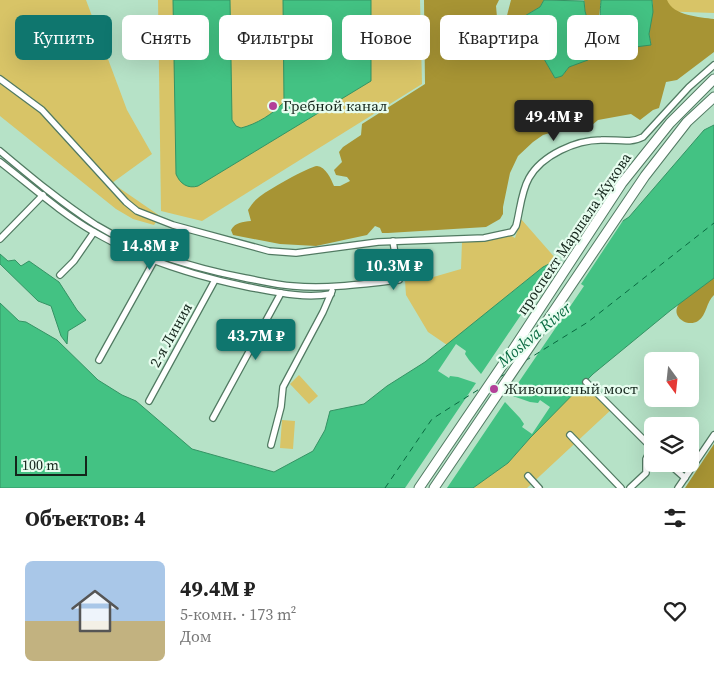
<!DOCTYPE html>
<html lang="ru">
<meta charset="utf-8">
<style>
body{margin:0;font-family:"Source Serif 4",serif;background:#f2f2f2;color:#222;height:100vh;display:flex;flex-direction:column;font-size:19px;white-space:nowrap}
*{box-sizing:border-box;margin:0}
p{font-size:16px;color:#767676}
.icon{flex:none;width:28px;height:28px;fill:none;stroke:currentColor;stroke-width:2;stroke-linecap:round;stroke-linejoin:round}
.map{position:relative;height:488px;overflow:hidden}
.sheet{display:flex;flex-direction:column;background:#fff;flex:1}
.sheet>*{flex:none}
.banner{position:absolute;left:15px;top:15px;width:685px;height:45px;display:flex;gap:10px}
.needle{width:32px;rotate:165deg}
.controls{position:absolute;left:644px;top:352px;display:grid;gap:10px}
.controls a{display:grid;place-items:center;width:55px;height:55px;border-radius:8px;background:#fff;box-shadow:0 5px 20px #0002;font-size:25px}
.scale{position:absolute;left:15px;bottom:12px;width:72px;box-sizing:border-box;padding-left:5px;border:2px solid #14251b;border-top:0;font-size:14px;line-height:18px;white-space:nowrap;color:#14251b;-webkit-text-stroke:4px #e7fdef;paint-order:stroke}
.price{position:absolute;translate:-50% -42px;padding:0 11px;border-radius:5px;background:#0f766e;color:#fff;font-size:16px;line-height:32px;filter:drop-shadow(0 1px 2px #0008)}
.price::after{content:'';position:absolute;left:50%;top:30px;width:15px;height:11px;margin-left:-8px;background:inherit;clip-path:polygon(0 0,100% 0,50% 100%)}
.price.active{background:#222;color:#fff}
ul{padding:0;list-style:none}
li{display:flex;align-items:center;gap:15px;height:125px;padding:0 25px}
li span{display:grid;place-items:center;flex:none;width:140px;height:100px;border-radius:8px;color:#555}
li>.icon{margin-inline-start:auto}
span .icon{width:60px;height:60px;fill:#fffc;stroke-width:1}
li b{font-size:21px}
h2{display:flex;justify-content:space-between;align-items:center;height:60px;padding:0 25px;font-size:21px}
.chip{padding:0 18px;border-radius:8px;background:#fff;box-shadow:0 5px 20px #0002;font-size:18px;line-height:45px}
.chip.active{background:#0f766e;color:#fff}
.map>svg:first-child{display:block}
</style>
<div class="map">
<svg width="714" height="488" viewBox="0 0 714 488">
<rect width="100%" height="100%" fill="#b6e2c7"/>
<g fill="#d8c467">
<path d="M0,0H86L127,110L152,154L112,183L160,216L154,225L133,219L116,209L0,116Z"/>
<path d="M158,0H420L422,84L202,221L161,211Z"/>
<path d="M659,0H714V13L658,11Z"/>
<path d="M521,219L557,260L543,267L447,345L428,332L406,295L405,280L430,278L461,269L462,242L488,241L510,235L515,238Z"/>
<path d="M299,375L318,396L309,404L290,384Z"/>
<path d="M585,381L613,408L527,488H473L508,463L530,438Z"/>
<path d="M282,420L295,421L293,449L280,448Z"/>
</g>
<g fill="#a79434">
<path d="M424,0H499L496,6L497,17L494,28L497,44L495,50L505,54L507,59L511,53L508,47L511,42L504,27L511,0H544L540,7L523,17L540,52L555,78L562,76L569,67L588,59L583,39L588,22L585,11L584,0H601L599,17L609,39L617,31L651,45L649,34L653,4L652,0H667C673,16 700,17 714,19V52L677,80L666,82L659,108L653,110L640,120L631,114L598,120L585,131L553,132L543,135L533,142L518,156L510,173L503,207V214L500,219L486,227L388,233H382L380,228L375,226L367,235L316,246L280,244L233,235L231,230C236,222 242,222 251,221L248,210C251,205 254,201 258,198C264,192 310,166 317,166C326,167 331,179 334,186H340L350,181L347,177L336,175L334,170L342,162L339,152L343,147L361,135L362,124L425,84Z"/>
<path d="M714,278V295C706,302 707,315 698,321C687,328 670,316 679,304C682,299 707,283 714,278Z"/>
<path d="M714,444V488H685Z"/>
</g>
<g fill="#43c283" stroke="#359364">
<path d="M173,0H230L232,120L236,126L241,128C257,124 273,114 284,102L283,0H371V81L198,186C188,189 180,184 176,174Z"/>
<path d="M544,0L584,1L585,11L588,22L583,39L587,42L588,60L569,67L562,76L555,78L540,52L523,30V17L540,7Z"/>
<path d="M601,0H652L653,12L649,34L651,45L635,47L627,36L617,31L609,40C598,28 600,15 601,0Z"/>
<path d="M714,125V278L671,310L593,374L530,438L508,463L473,488H0V303L19,321L26,322L57,340L98,380L122,395L136,401L192,449L274,472L313,451L325,430L330,411L364,404L387,386L425,362L543,267L557,260L561,261L629,217L704,130Z"/>
<path d="M0,254L8,261L15,260L21,266L29,261L59,282L77,310L86,320L68,331L67,344L61,336L51,306L38,301L0,264Z"/>
</g>
<path fill="#b6e2c7" d="M626,216L581,284L584,286L510,395L530,402L538,403L540,400L550,407L532,434L522,427L524,424L520,418L505,402L447,488H405L476,383L458,377L450,376L449,378L438,371L456,344L466,351L465,354L469,360L481,374L554,266L557,267L565,255Z"/>
<g fill="none" stroke-linecap="round" stroke-linejoin="round">
<g stroke="#086940" stroke-width="1" stroke-dasharray="6 5" stroke-linecap="butt">
<path d="M525,361L588,322L714,223"/>
<path d="M500,377L507,373"/>
<path d="M385,488L432,419L481,388"/>
</g>
<defs>
<g id="street">
<path d="M0,79L42,110L126,202L137,211L173,225L269,251L296,253L378,242L484,238L512,232L516,226C520,211 521,192 529,178C542,155 576,140 601,140C616,139 630,144 643,137L689,87L714,65"/>
<path d="M0,151C31,177 62,203 96,225C142,253 193,268 245,278C261,281 277,285 293,286C329,289 364,284 399,280L393,241"/>
<path d="M0,162C31,186 61,213 94,232C142,260 194,276 248,287C275,292 304,299 331,294"/>
<path d="M0,239L43,195"/>
<path d="M60,275L74,261L94,232"/>
<path d="M99,360L154,261"/>
<path d="M586,382L652,448"/>
<path d="M149,401L215,280"/>
<path d="M213,418L281,293"/>
<path d="M570,435L621,488"/>
<path d="M271,445L281,407L283,387L323,312L332,291"/>
<path d="M669,464L685,478"/>
<path d="M528,476L539,488"/>
<path d="M630,488L646,473V459L652,447"/>
<path d="M678,488L714,435"/>
</g>
<g id="primary">
<path d="M419,488L514,348L622,183L670,123L714,79"/>
<path d="M434,488L645,176L687,122L714,97"/>
</g>
</defs>
<use href="#street" stroke="#517a62" stroke-width="8"/>
<use href="#primary" stroke="#517a62" stroke-width="11"/>
<use href="#street" stroke="#fff" stroke-width="5.5"/>
<use href="#primary" stroke="#fff" stroke-width="9"/>
</g>
<g fill="#b34099" stroke="#e7fdef" stroke-width="2">
<circle cx="273" cy="106" r="5"/>
<circle cx="494" cy="389" r="5"/>
</g>
<g text-anchor="middle" stroke-width="4.5" stroke-linejoin="round" paint-order="stroke">
<g font-size="15" fill="#14251b" stroke="#e7fdef" text-anchor="start">
<text x="283" y="111">Гребной канал</text>
<text x="504" y="394">Живописный мост</text>
</g>
<g font-size="15" fill="#14251b" stroke="#e7fdef">
<text transform="translate(574 234) rotate(-56)" y="5">проспект Маршала Жукова</text>
<text transform="translate(171 335) rotate(-61)" y="5">2-я Линия</text>
</g>
<g font-size="16" font-style="italic" fill="#086940" stroke="#e7fdef">
<text transform="translate(534 334) rotate(-40)" y="6">Moskva River</text>
</g>
</g>
</svg>
<div class="controls">
<a><svg class="needle" viewBox="-14 -14 28 28"><path d="M0-13l5 13h-10z" fill="#e53935"/><path d="M0 13l5-13h-10z" fill="#767676"/></svg></a>
<a><svg class="icon" aria-label="layers" viewBox="0 0 24 24"><path d="M12 4l9 5-9 5-9-5zM3 14l9 5 9-5"/></svg></a>
</div>
<div class="scale">100 m</div>
<b class="price active" style="left:554px;top:142px">49.4M ₽</b>
<b class="price" style="left:150px;top:271px">14.8M ₽</b>
<b class="price" style="left:394px;top:291px">10.3M ₽</b>
<b class="price" style="left:256px;top:361px">43.7M ₽</b>
<div class="banner">
<a class="chip active">Купить</a>
<a class="chip">Снять</a>
<a class="chip">Фильтры</a>
<a class="chip">Новое</a>
<a class="chip">Квартира</a>
<a class="chip">Дом</a>
</div>
</div>
<section class="sheet">
<h2>Объектов: 4<svg class="icon" aria-label="filters" viewBox="0 0 24 24"><path d="M4 7h16M4 17h16"/><circle cx="9" cy="7" r="2"/><circle cx="15" cy="17" r="2"/></svg></h2>
<ul>
<li><span style="background:linear-gradient(#a9c7e8 60%,#c2b280 0)"><svg class="icon" aria-label="home" viewBox="0 0 24 24"><path d="M3 11l9-7 9 7M6 9v11h12V9"/></svg></span><div><b>49.4M ₽</b><p>5-комн. · 173 m²</p><p>Дом</p></div><svg class="icon" aria-label="heart" viewBox="0 0 24 24"><path d="M12 20l-8-8c-3-5 5-10 8-4 3-6 11-1 8 4z"/></svg></li>
</ul>
</section>
